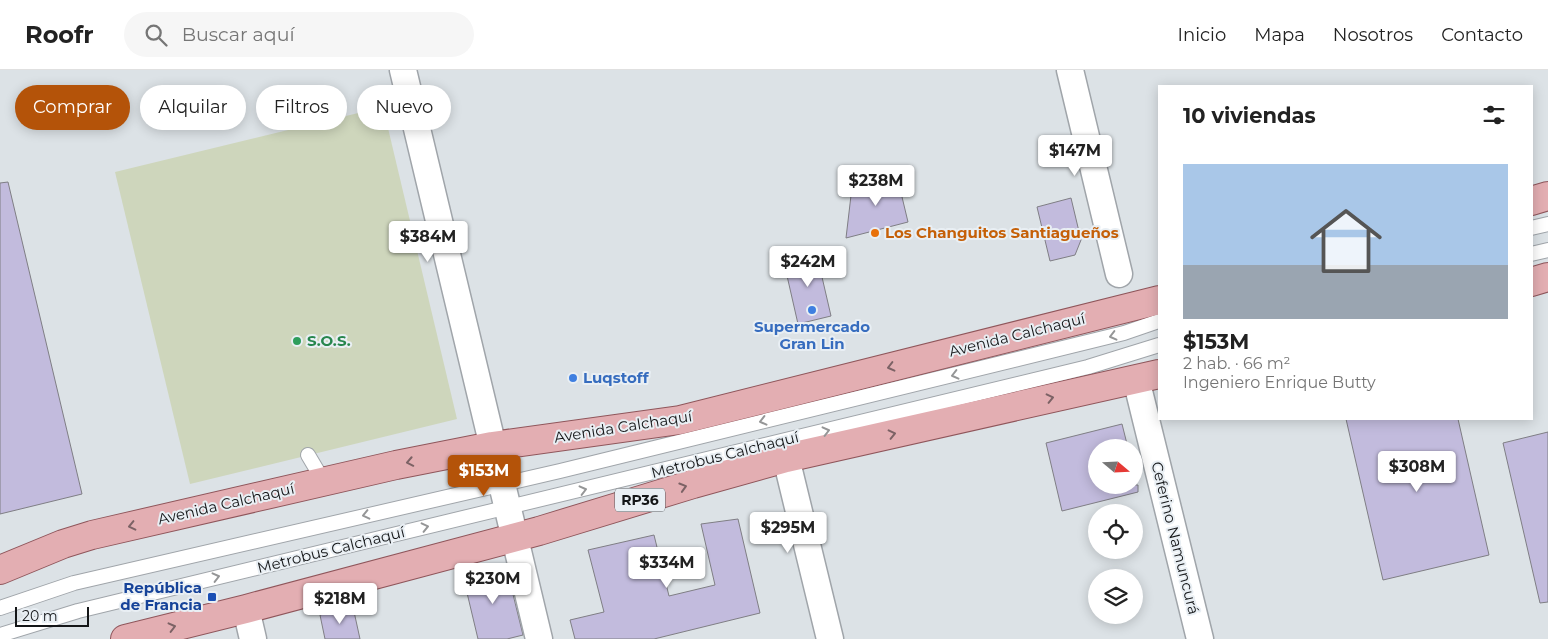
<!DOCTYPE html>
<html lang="es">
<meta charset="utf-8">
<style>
body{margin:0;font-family:Montserrat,sans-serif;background:#f6f6f6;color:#222;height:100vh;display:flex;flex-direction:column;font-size:19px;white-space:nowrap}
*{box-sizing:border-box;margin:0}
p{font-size:16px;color:#767676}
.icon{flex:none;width:28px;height:28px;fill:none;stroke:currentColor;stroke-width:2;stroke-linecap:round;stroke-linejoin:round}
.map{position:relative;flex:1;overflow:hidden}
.details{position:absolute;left:1158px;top:15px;width:375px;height:335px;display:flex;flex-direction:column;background:#fff;border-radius:0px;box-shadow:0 2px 12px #0003}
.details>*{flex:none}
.top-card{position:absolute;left:15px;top:15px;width:475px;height:45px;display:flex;gap:10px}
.needle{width:32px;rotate:109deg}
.fabs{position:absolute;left:1088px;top:369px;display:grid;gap:10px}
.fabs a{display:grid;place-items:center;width:55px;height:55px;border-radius:50%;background:#fff;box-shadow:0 2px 12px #0003;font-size:25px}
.scale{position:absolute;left:15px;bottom:12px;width:74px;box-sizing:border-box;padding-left:5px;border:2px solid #141618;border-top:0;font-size:14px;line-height:18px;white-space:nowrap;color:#141618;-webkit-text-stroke:4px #e9eff4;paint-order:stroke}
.price{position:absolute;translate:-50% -42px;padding:0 11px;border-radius:5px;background:#fff;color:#222;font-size:16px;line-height:32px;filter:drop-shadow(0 1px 2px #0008)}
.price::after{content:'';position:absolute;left:50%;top:30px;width:15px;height:11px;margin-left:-8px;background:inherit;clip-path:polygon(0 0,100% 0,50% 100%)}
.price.current{background:#b45309;color:#fff}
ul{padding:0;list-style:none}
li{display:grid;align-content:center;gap:10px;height:265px;padding:0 25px}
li+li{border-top:1px solid #e0e0e0}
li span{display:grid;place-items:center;height:155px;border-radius:0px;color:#555}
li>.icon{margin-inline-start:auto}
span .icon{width:90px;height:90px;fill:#fffc;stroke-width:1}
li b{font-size:21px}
h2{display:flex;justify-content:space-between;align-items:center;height:60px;padding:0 25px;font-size:21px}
.tag{padding:0 18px;border-radius:22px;background:#fff;box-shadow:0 2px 12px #0003;font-size:18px;line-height:45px}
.tag.current{background:#b45309;color:#fff}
header{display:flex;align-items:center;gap:30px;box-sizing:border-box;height:70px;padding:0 25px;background:#fff;border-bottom:1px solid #e0e0e0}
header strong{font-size:24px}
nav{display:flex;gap:28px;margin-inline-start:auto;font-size:18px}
.search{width:350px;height:45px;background:#f6f6f6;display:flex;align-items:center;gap:12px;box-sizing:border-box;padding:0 18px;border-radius:28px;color:#767676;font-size:19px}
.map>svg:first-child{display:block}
</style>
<header>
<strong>Roofr</strong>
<div class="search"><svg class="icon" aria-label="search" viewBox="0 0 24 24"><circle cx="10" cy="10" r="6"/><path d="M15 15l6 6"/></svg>Buscar aquí</div>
<nav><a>Inicio</a><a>Mapa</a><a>Nosotros</a><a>Contacto</a></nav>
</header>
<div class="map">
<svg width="1548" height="569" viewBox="0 0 1548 569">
<rect width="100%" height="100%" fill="#dce2e6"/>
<path fill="#ced6bc" d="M383,37L457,349L190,414L115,102Z"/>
<g fill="#c2bbdd" stroke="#7f7e84">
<path d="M897,106L908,152L846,168L852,117Z"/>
<path d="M8,112L82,424L0,444V113Z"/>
<path d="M1071,128L1081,170L1075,185L1050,191L1037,137Z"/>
<path d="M816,181L831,246L798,254L785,197L794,195L792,187Z"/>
<path d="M1346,349H1458L1489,485L1383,510Z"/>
<path d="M1122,354L1128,378H1096V415H1138V422L1062,441L1046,373Z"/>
<path d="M1548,362V532L1540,533L1503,373Z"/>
<path d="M738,449L760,543L654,569H575L570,550L604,542L588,480L654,465L669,526L715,515L701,454Z"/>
<path d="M506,496L523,565L507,569H478L463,506Z"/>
<path d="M353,537L360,569H325L320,545Z"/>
</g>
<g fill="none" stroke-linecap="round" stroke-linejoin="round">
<defs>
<g id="lane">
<path d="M1531,158L1548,154"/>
<path d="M1531,184L1548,180"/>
<path d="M308,385L324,412"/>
<path d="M0,538L74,513L560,401L1124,263L1159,251"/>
<path d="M0,565L78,541L1088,297L1159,275"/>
</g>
<g id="street">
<path d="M403,0L539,569"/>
<path d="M1070,0L1119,204"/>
<path d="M1136,309L1200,569"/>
<path d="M786,388L830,569"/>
<path d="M246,539L253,569"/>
</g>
<g id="primary">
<path d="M1531,131L1548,126"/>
<path d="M1531,212L1548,207"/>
<path d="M0,500L63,474L92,465L396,395L492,376L680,350L1159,230"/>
<path d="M125,569L246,539L539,461L693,414L786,388L1159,304"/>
</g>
</defs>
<use href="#lane" stroke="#a0a5aa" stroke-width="16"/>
<use href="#street" stroke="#a0a5aa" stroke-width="29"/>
<use href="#primary" stroke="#8f565b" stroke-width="30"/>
<use href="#lane" stroke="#fff" stroke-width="14"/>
<use href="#street" stroke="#fff" stroke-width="26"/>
<use href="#primary" stroke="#e3aeb2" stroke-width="28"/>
</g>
<defs><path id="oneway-chevron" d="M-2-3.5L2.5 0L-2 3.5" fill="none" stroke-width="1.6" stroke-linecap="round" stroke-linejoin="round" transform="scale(1.25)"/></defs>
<g stroke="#959697">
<use href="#oneway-chevron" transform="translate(1113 266) rotate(166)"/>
<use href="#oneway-chevron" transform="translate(955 305) rotate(166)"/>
<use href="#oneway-chevron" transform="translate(763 351) rotate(166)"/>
<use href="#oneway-chevron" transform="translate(826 361) rotate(-14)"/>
<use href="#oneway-chevron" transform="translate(583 420) rotate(-14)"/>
<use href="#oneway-chevron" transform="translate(366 445) rotate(167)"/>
<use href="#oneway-chevron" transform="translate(425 457) rotate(-13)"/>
<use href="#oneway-chevron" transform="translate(216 507) rotate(-14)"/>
</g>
<g stroke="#7c6265">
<use href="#oneway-chevron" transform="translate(891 297) rotate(166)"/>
<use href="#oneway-chevron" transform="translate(1050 328) rotate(-13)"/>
<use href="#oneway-chevron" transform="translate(892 364) rotate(-13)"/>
<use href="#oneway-chevron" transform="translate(410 392) rotate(169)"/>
<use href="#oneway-chevron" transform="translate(683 417) rotate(-17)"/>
<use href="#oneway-chevron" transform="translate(132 456) rotate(167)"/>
<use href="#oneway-chevron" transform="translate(172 557) rotate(-14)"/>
</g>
<circle fill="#e8710a" stroke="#e9eff4" stroke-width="2" cx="875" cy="163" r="5"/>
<g fill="#3f7fe0" stroke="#e9eff4" stroke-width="2">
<circle cx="812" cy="240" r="5"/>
<circle cx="573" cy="308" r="5"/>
</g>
<circle fill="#2e9e5b" stroke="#e9eff4" stroke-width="2" cx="297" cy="271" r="5"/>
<rect fill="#1a4fb4" stroke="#e9eff4" stroke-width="2" x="207" y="522" width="10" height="10" rx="2.5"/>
<g text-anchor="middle" stroke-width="4" stroke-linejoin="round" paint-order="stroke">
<rect fill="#e9eff4" stroke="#54575a" stroke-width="1" x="615" y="418.5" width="50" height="23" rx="4"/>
<g font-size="14" font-weight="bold" fill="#141618">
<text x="640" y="435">RP36</text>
</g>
<g font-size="15" font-weight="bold" fill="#c56008" stroke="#e9eff4" text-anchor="start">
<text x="885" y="168">Los Changuitos Santiagueños</text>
</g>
<g font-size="15" font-weight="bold" fill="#366cbe" stroke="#e9eff4">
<text x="812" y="262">Supermercado<tspan x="812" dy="17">Gran Lin</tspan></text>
<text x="583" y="313" text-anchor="start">Luqstoff</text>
</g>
<g font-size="15" fill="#141618" stroke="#e9eff4">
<text transform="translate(1017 265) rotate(-14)" y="5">Avenida Calchaquí</text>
<text transform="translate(623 357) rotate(-9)" y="5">Avenida Calchaquí</text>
<text transform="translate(725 385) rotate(-14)" y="5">Metrobus Calchaquí</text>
<text transform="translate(226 434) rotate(-13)" y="5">Avenida Calchaquí</text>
<text transform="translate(1175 468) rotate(76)" y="5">Ceferino Namuncurá</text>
<text transform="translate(331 480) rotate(-14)" y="5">Metrobus Calchaquí</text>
</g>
<g font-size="15" font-weight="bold" fill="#27864d" stroke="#e9eff4" text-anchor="start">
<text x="307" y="276">S.O.S.</text>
</g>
<g font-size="15" font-weight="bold" fill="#164399" stroke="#e9eff4" text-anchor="end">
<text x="202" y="523">República<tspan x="202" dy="17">de Francia</tspan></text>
</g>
</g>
</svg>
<div class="fabs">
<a><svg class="needle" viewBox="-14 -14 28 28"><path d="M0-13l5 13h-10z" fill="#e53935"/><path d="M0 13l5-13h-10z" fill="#767676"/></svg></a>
<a><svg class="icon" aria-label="locate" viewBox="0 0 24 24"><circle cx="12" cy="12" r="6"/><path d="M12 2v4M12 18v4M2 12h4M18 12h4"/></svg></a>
<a><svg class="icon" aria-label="layers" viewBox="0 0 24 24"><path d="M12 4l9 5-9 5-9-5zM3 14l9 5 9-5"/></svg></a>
</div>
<div class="scale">20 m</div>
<b class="price" style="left:1075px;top:107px">$147M</b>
<b class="price" style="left:876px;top:137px">$238M</b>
<b class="price" style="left:428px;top:193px">$384M</b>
<b class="price" style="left:808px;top:218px">$242M</b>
<b class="price" style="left:1417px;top:423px">$308M</b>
<b class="price current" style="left:484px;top:427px">$153M</b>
<b class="price" style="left:788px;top:484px">$295M</b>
<b class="price" style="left:667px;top:519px">$334M</b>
<b class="price" style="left:493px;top:535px">$230M</b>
<b class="price" style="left:340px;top:555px">$218M</b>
<div class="top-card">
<a class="tag current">Comprar</a>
<a class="tag">Alquilar</a>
<a class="tag">Filtros</a>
<a class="tag">Nuevo</a>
</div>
<section class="details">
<h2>10 viviendas<svg class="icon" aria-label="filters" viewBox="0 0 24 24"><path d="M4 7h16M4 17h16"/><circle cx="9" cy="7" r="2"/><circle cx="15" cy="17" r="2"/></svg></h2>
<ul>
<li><span style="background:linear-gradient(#a9c7e8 65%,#9aa5b1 0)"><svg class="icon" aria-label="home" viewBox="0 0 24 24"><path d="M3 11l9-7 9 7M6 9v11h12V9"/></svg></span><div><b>$153M</b><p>2 hab. · 66 m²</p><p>Ingeniero Enrique Butty</p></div></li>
</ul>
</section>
</div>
